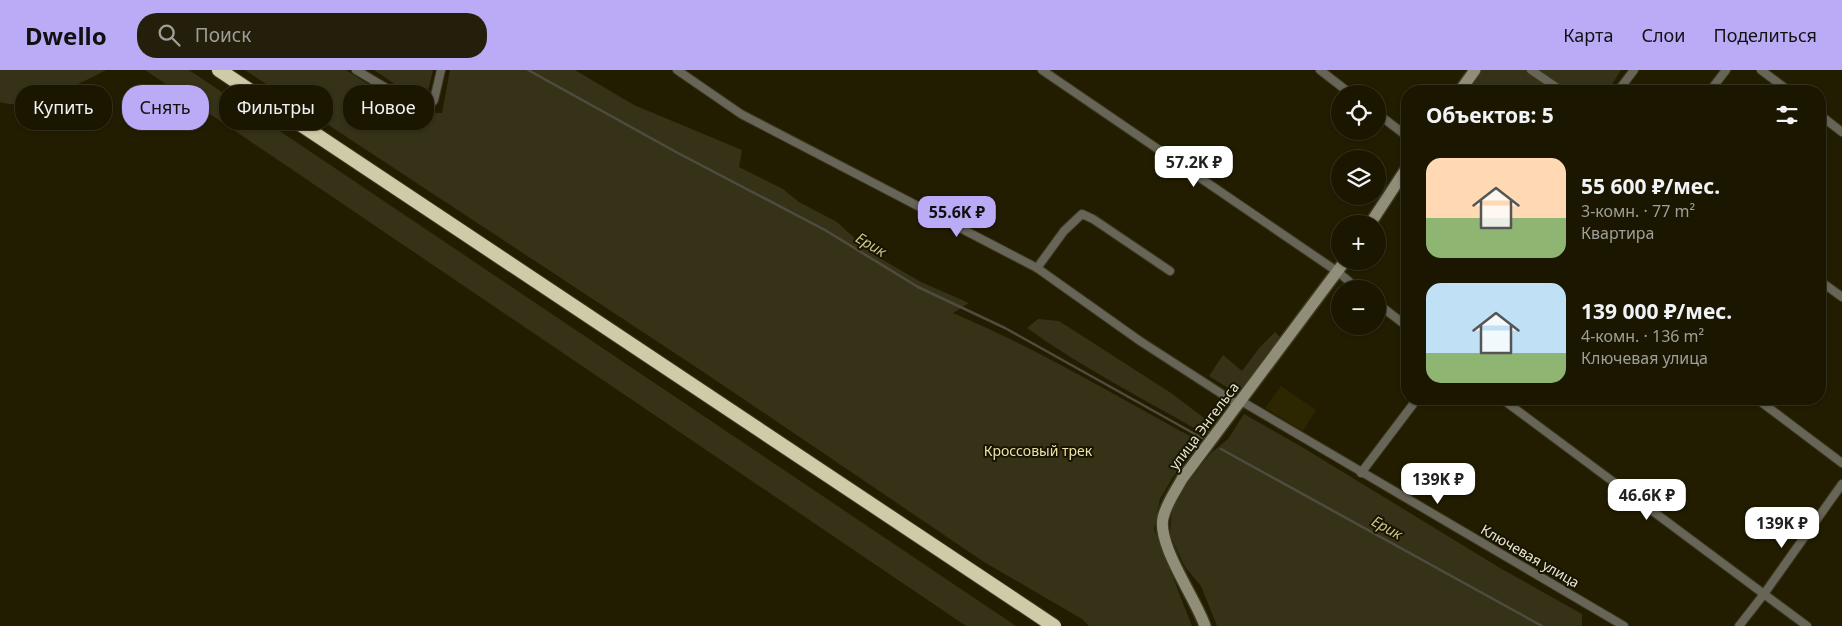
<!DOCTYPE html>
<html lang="ru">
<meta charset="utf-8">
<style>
body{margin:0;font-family:"Noto Sans",sans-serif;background:#231f0a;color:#f1f3f6;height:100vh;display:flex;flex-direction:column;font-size:19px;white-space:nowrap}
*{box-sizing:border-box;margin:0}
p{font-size:16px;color:#9f9f99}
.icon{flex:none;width:28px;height:28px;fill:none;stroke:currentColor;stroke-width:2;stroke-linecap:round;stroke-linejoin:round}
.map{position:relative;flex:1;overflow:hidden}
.side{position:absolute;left:1401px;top:15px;width:425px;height:320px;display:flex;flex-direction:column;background:#1a1600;border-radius:20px;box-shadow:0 1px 4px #0004,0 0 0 1px #383522}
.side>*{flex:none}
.hud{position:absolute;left:15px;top:15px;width:475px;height:45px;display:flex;gap:10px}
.controls{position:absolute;left:1331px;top:15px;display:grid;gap:10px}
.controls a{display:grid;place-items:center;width:55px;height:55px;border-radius:50%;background:#1a1600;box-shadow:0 1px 4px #0004,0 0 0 1px #383522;font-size:25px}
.price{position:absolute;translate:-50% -42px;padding:0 11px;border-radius:10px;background:#fff;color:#222;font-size:16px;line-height:32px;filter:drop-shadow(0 1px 2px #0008)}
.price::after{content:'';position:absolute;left:50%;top:30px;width:15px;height:11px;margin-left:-8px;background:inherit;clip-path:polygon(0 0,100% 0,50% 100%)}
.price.current{background:#bbaaf6;color:#111}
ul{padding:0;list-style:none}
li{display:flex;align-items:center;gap:15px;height:125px;padding:0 25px}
li span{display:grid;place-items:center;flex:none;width:140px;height:100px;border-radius:15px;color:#555}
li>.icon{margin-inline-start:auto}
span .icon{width:60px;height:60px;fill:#fffc;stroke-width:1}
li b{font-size:21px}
h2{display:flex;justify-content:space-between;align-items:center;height:60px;padding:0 25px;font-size:21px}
.chip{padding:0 18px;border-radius:20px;background:#1a1600;box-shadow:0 1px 4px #0004,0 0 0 1px #383522;font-size:18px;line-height:45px}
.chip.current{background:#bbaaf6;color:#111}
header{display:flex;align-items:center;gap:30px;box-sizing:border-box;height:70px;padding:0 25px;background:#bbaaf6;color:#111}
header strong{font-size:24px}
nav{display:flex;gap:28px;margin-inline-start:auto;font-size:18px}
.search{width:350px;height:45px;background:#231f0a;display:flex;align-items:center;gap:12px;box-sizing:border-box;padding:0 18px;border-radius:20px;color:#9f9f99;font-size:19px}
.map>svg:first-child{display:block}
</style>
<header>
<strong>Dwello</strong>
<div class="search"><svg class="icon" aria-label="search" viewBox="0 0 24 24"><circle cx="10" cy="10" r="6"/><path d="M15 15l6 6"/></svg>Поиск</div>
<nav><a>Карта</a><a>Слои</a><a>Поделиться</a></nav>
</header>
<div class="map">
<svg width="1842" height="556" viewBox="0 0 1842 556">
<rect width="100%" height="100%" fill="#221d00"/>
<path fill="#2c2700" d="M1281,316L1316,340L1303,361L1265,338Z"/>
<g fill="#363217">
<path d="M0,0H106C81,13 27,42 0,32Z"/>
<path d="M145,0H189L1016,556H966Z"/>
<path d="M245,0H346L425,51L434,43H442L450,0H575L634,35L742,80L739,97L783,119L799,132L837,152L871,183L921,212L969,233L953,243C1038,279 1116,326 1197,370L1196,379L1173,407L1160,429L1154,459L1192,556H1089L1082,549L984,492L705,303Z"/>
<path d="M374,0H433L429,17L420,31Z"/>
<path d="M1475,0H1621L1608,21H1460Z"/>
<path d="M1038,249L1059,251L1171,323L1208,351L1210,362H1201C1142,328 1081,297 1027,258Z"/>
<path d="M1275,262L1282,269L1239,325L1209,306L1223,285L1242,301L1260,277Z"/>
<path d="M1244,344L1302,377L1500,498L1582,544V556H1217L1201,516L1185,497L1170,465L1172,440L1188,412L1211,383L1228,369Z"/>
</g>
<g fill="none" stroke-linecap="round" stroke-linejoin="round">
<g stroke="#4f4c3f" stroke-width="2.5">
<path d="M528,0L676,82L825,160L918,217L1005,258L1202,368"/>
<path d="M1221,379L1542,556"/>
</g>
<defs>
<g id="street">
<path d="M356,0L403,28L424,43L434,30L441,0"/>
<path d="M677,0L741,44L1037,198L1140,271L1239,335"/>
<path d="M1042,0L1338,202L1358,219"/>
<path d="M1320,0L1351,24"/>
<path d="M1531,0L1562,21"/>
<path d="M1761,0L1789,21"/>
<path d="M1618,21L1634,0"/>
<path d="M1710,21L1726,0"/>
<path d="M1378,44L1408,67"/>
<path d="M1820,45L1842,62"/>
<path d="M1037,198L1064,161L1082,144L1093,149L1170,201"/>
<path d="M1820,211L1842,227"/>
<path d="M1378,234L1408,257"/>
<path d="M1502,329L1807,556"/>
<path d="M1757,329L1842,393"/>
<path d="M1241,331L1624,556"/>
<path d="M1361,403L1417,329"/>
<path d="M1739,556L1764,524L1842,414"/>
</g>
<g id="secondary">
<path d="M1460,21L1475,0"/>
<path d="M1370,154L1408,96"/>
<path d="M1205,556C1196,529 1157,475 1163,448C1166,434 1175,422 1182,409L1345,191"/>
</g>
<path id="highway" d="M219,0L1054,556"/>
</defs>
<use href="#street" stroke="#3e391e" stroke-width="10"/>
<use href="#secondary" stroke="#3e391e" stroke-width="14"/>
<use href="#highway" stroke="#3e391e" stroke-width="16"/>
<use href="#street" stroke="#666557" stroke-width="8"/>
<use href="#secondary" stroke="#908e79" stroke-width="11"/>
<use href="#highway" stroke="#cfcba9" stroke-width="14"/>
</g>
<g text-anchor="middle" stroke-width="4" stroke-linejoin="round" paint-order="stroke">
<g font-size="14" fill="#e7e5d3" stroke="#181400">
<text transform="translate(1204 356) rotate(-53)" y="5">улица Энгельса</text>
<text transform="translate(1530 486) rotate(30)" y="5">Ключевая улица</text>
</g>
<g font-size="14" fill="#eae2a8" stroke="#181400">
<text x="1038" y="386">Кроссовый трек</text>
</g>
<g font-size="15" font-style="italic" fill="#cac38a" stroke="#181400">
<text transform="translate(871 175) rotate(31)" y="5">Ерик</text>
<text transform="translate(1387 458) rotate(29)" y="5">Ерик</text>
</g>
</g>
</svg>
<div class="controls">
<a><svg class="icon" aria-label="locate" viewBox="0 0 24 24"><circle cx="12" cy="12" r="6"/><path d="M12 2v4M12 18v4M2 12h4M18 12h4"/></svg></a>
<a><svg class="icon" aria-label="layers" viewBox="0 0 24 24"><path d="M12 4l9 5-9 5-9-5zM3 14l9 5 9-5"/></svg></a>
<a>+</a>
<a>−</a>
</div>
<b class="price" style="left:1194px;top:118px">57.2K ₽</b>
<b class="price current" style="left:957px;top:168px">55.6K ₽</b>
<b class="price" style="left:1438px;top:435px">139K ₽</b>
<b class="price" style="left:1647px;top:451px">46.6K ₽</b>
<b class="price" style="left:1782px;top:479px">139K ₽</b>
<div class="hud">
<a class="chip">Купить</a>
<a class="chip current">Снять</a>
<a class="chip">Фильтры</a>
<a class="chip">Новое</a>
</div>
<section class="side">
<h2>Объектов: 5<svg class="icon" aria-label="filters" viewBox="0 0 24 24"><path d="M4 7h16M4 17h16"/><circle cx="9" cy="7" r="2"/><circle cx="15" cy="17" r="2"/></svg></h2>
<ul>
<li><span style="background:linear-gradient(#ffd9b3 60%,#8fb573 0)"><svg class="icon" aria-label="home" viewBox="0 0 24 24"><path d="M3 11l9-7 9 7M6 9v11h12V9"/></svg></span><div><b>55 600 ₽/мес.</b><p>3-комн. · 77 m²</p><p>Квартира</p></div></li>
<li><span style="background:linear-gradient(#bfe0f5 70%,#8fb573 0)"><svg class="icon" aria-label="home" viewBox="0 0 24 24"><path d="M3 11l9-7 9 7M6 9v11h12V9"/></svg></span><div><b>139 000 ₽/мес.</b><p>4-комн. · 136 m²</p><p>Ключевая улица</p></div></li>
</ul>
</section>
</div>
